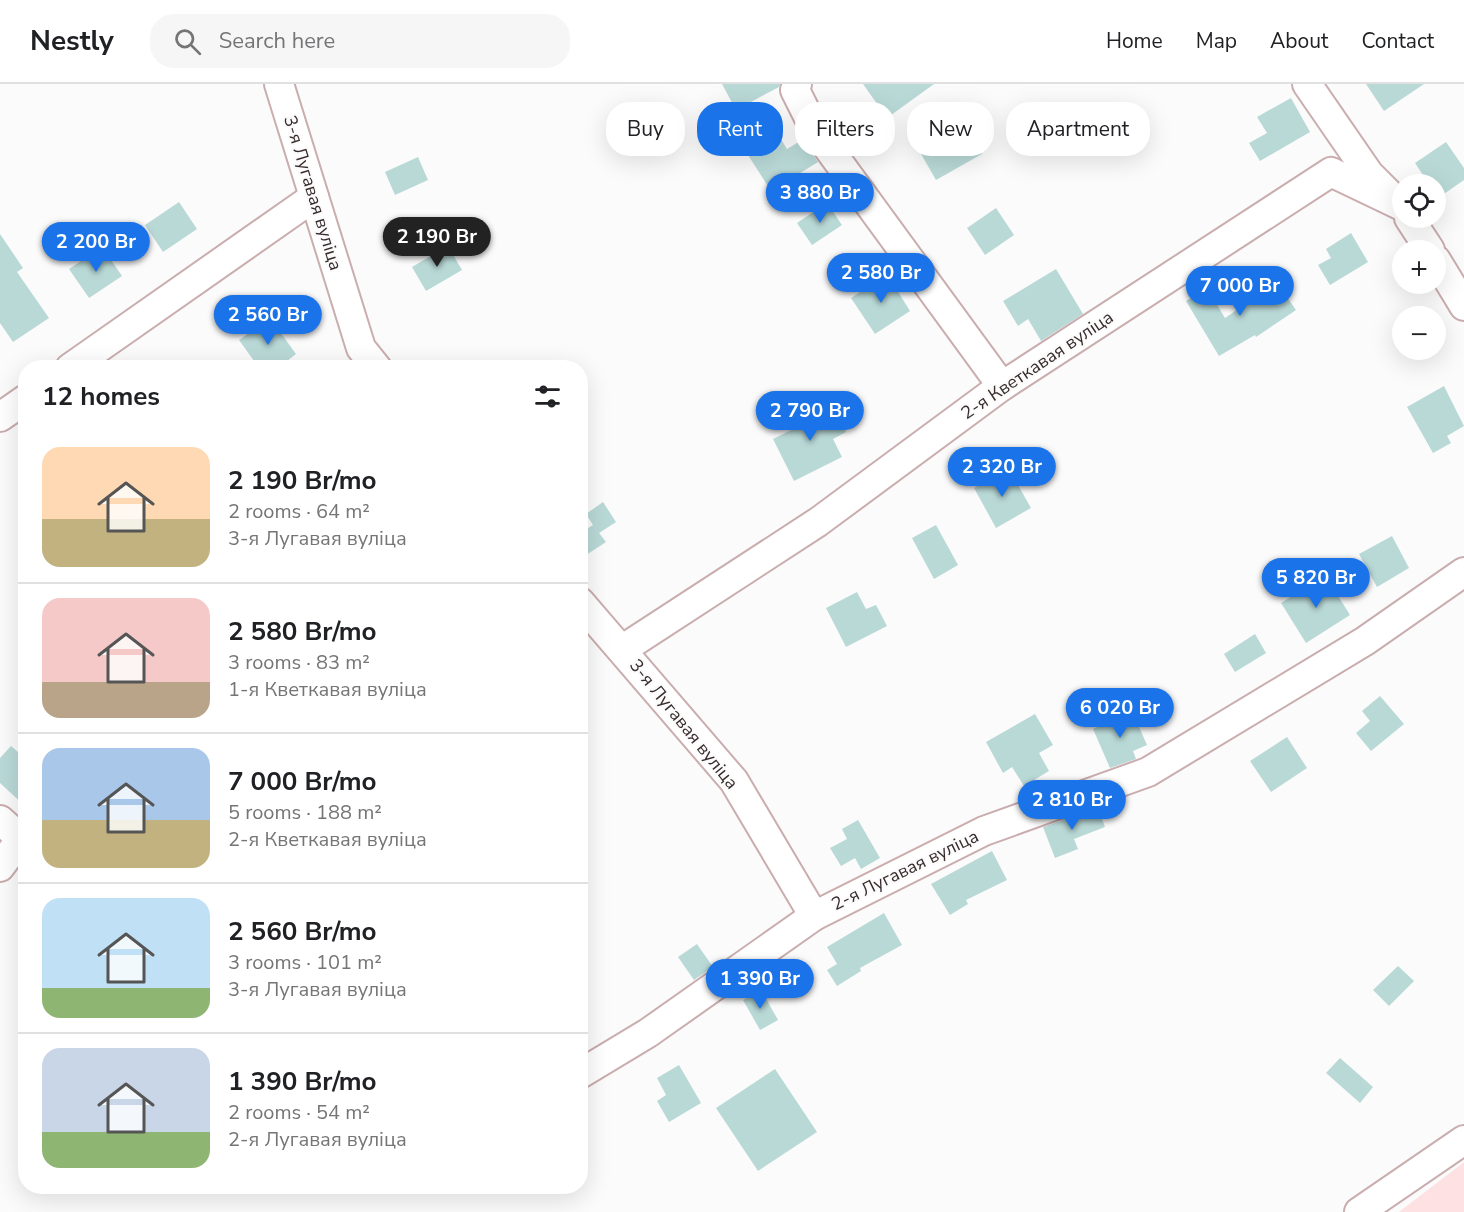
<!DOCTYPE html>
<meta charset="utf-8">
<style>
body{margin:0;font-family:"Nunito Sans",sans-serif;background:#f6f6f6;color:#202124;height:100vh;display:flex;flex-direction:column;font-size:22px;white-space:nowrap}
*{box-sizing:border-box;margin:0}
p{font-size:20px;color:#757577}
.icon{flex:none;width:33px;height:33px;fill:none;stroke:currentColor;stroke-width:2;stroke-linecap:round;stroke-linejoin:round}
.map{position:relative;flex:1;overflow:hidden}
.panel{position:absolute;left:18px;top:276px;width:570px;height:834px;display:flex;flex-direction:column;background:#fff;border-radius:24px;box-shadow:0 6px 24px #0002}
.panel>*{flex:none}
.hud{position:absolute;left:606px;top:18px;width:570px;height:54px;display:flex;gap:12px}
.tools{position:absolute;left:1392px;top:90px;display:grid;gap:12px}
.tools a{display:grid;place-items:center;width:54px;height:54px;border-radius:50%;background:#fff;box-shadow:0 6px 24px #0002;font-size:30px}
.price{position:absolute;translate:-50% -51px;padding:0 14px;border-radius:21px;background:#1a73e8;color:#fff;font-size:20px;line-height:39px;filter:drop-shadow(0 2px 3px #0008)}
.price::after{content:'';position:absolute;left:50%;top:36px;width:18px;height:14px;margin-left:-9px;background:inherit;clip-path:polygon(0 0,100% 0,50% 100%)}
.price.on{background:#222;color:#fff}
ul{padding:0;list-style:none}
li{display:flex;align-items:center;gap:18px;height:150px;padding:0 24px}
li+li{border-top:2px solid #e0e0e0}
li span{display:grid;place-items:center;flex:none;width:168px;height:120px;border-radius:18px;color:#555}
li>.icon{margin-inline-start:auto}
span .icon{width:72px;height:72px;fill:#fffc;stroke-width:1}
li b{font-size:26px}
h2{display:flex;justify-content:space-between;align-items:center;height:72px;padding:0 24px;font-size:26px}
.tag{padding:0 21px;border-radius:24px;background:#fff;box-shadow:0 6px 24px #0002;font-size:21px;line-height:54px}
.tag.on{background:#1a73e8;color:#fff}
header{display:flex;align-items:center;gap:36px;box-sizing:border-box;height:84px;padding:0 30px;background:#fff;border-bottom:2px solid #e0e0e0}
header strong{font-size:28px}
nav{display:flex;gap:33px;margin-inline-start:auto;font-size:21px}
.search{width:420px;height:54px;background:#f6f6f6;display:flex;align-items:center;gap:15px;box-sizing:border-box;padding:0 21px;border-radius:24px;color:#757577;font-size:22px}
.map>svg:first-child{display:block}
</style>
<header>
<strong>Nestly</strong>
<div class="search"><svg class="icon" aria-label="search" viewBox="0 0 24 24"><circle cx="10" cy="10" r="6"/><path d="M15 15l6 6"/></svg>Search here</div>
<nav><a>Home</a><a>Map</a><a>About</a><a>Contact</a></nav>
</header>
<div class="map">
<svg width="1464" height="1128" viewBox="0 0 1464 1128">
<rect width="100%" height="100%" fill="#fbfbfb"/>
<path fill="#fee2e3" d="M1464,1078V1128H1399Z"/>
<g fill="#b9d9d7">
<path d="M722,0H780L779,3L736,26Z"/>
<path d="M863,0H934L887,34Z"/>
<path d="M1366,0H1424L1384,27Z"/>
<path d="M1291,14L1310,48L1260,77L1249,59L1267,49L1257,33Z"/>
<path d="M962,37L982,70L936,96L917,63Z"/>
<path d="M779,52L787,65L802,56L818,78L771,107L748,71Z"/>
<path d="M1446,58L1464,84V96L1438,114L1436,100H1429L1415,79Z"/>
<path d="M418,73L428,96L395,111L385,88Z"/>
<path d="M179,118L197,145L163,168L145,141Z"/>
<path d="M827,119L842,141L812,161L797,139Z"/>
<path d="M996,124L1014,151L985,171L967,144Z"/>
<path d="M1351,149L1368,178L1330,201L1318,181L1331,174L1326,165Z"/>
<path d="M0,150L23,184L17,188L49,234L13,258L0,239Z"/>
<path d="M448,162L462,186L426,207L412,183Z"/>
<path d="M102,163L122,192L89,214L69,185Z"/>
<path d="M1056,185L1083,230L1041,257L1028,235L1018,242L1003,217Z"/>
<path d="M887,190L910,227L875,250L851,214Z"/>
<path d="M1277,199L1296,226L1256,253L1255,251L1219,272L1186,217L1207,204L1225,234Z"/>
<path d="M270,234L296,270L278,284H259L239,256Z"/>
<path d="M1444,302L1464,342L1447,352L1451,359L1433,369L1407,323Z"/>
<path d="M833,323L846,348L833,355L842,373L794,397L773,355L793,345L788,335L809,324L813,333Z"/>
<path d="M1009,385L1031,424L996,444L974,404Z"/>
<path d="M603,418L616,438L599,449L606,458L580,475V449L593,441L586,430Z"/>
<path d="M936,441L958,481L934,495L912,454Z"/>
<path d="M1392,452L1409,484L1377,503L1359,470Z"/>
<path d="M1325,491L1350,531L1306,559L1281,519Z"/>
<path d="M857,508L866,525L876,521L887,542L846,563L826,524Z"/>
<path d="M1255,550L1266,569L1235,588L1224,570Z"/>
<path d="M1380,612L1404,640L1371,667L1356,649L1370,637L1362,627Z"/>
<path d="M1132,627L1147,661L1133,667L1136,675L1110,684L1093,645Z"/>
<path d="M1035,630L1053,661L1039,669L1049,687L1024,702L1012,683L1003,689L986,658Z"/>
<path d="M1287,653L1307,684L1271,708L1250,677Z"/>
<path d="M11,662L26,675V723L0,699V674Z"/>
<path d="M1098,724L1105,743L1074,755L1078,765L1055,774L1043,743Z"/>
<path d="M858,736L880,774L861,785L855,774L841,782L830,764L847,755L842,745Z"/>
<path d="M992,767L1007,796L966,816L968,820L950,831L931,800Z"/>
<path d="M884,829L902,861L860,884L861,887L837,902L827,886L837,880L827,863Z"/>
<path d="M697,860L713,883L694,896L678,873Z"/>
<path d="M1398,882L1414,897L1389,922L1373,906Z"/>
<path d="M761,906L778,936L760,946L743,916Z"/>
<path d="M1340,974L1373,1003L1360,1019L1326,989Z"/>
<path d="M679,981L701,1019L669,1038L657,1017L666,1011L657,994Z"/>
<path d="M775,985L817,1048L758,1087L716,1024Z"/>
</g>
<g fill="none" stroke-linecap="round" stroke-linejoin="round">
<defs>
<g id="street">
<path d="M279,0L361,264L377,284"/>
<path d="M797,0L795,6L815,46L1002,302"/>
<path d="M1307,0L1369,90L1388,109"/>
<path d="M1409,134L1430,166"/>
<path d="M1436,176L1464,222"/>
<path d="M70,284L314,113"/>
<path d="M0,333L26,315"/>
<path d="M580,518L734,697L814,832"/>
<path d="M623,565L818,438L1002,302L1331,88L1402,122"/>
<path d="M0,736L20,754L26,753"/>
<path d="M0,783L26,748"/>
<path d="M580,990L648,949L814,832L984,747L1148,688L1365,557L1464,488"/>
<path d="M1359,1128L1464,1056"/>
</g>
</defs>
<use href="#street" stroke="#caadae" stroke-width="32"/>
<use href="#street" stroke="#fff" stroke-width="28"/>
</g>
<g text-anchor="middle" stroke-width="4.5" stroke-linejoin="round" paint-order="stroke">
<g font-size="18" fill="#382c2d" stroke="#fbfbfb">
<text transform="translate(313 109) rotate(73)" y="6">3-я Лугавая вуліца</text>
<text transform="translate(1037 281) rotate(-34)" y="6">2-я Кветкавая вуліца</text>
<text transform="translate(684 640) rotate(51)" y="6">3-я Лугавая вуліца</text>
<text transform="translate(905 786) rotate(-26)" y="6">2-я Лугавая вуліца</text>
</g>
</g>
</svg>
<div class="tools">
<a><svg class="icon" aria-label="locate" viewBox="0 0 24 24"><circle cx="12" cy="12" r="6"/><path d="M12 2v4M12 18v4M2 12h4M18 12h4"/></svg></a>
<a>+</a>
<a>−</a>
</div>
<b class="price" style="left:820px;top:140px">3 880 Br</b>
<b class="price on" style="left:437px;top:184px">2 190 Br</b>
<b class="price" style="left:96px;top:189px">2 200 Br</b>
<b class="price" style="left:881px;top:220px">2 580 Br</b>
<b class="price" style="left:1240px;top:233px">7 000 Br</b>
<b class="price" style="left:268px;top:262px">2 560 Br</b>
<b class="price" style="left:810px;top:358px">2 790 Br</b>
<b class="price" style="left:1002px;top:414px">2 320 Br</b>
<b class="price" style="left:1316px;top:525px">5 820 Br</b>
<b class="price" style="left:1120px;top:655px">6 020 Br</b>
<b class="price" style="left:1072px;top:747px">2 810 Br</b>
<b class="price" style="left:760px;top:926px">1 390 Br</b>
<div class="hud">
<a class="tag">Buy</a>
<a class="tag on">Rent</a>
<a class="tag">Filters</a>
<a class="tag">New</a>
<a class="tag">Apartment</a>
</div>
<section class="panel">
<h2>12 homes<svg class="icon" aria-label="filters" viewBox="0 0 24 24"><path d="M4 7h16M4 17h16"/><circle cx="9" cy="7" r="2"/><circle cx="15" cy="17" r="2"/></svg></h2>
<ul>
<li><span style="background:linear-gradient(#ffd9b3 60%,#c2b280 0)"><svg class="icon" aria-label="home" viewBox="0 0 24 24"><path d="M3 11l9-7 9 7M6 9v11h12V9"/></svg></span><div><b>2 190 Br/mo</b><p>2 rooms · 64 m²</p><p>3-я Лугавая вуліца</p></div></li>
<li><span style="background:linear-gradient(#f6c9c9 70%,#b9a48a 0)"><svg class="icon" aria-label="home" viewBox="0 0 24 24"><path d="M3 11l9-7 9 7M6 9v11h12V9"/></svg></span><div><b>2 580 Br/mo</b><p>3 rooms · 83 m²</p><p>1-я Кветкавая вуліца</p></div></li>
<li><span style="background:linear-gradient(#a9c7e8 60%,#c2b280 0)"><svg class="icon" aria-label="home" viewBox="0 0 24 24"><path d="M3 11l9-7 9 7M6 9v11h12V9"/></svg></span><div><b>7 000 Br/mo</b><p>5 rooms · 188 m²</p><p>2-я Кветкавая вуліца</p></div></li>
<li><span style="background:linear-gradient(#bfe0f5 75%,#8fb573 0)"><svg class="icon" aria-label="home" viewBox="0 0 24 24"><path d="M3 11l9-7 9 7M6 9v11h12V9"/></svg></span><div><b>2 560 Br/mo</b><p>3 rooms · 101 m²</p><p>3-я Лугавая вуліца</p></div></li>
<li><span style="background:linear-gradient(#c9d6e8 70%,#8fb573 0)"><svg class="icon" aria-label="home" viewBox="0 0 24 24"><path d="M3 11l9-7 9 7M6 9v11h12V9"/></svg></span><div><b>1 390 Br/mo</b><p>2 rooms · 54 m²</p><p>2-я Лугавая вуліца</p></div></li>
</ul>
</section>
</div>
